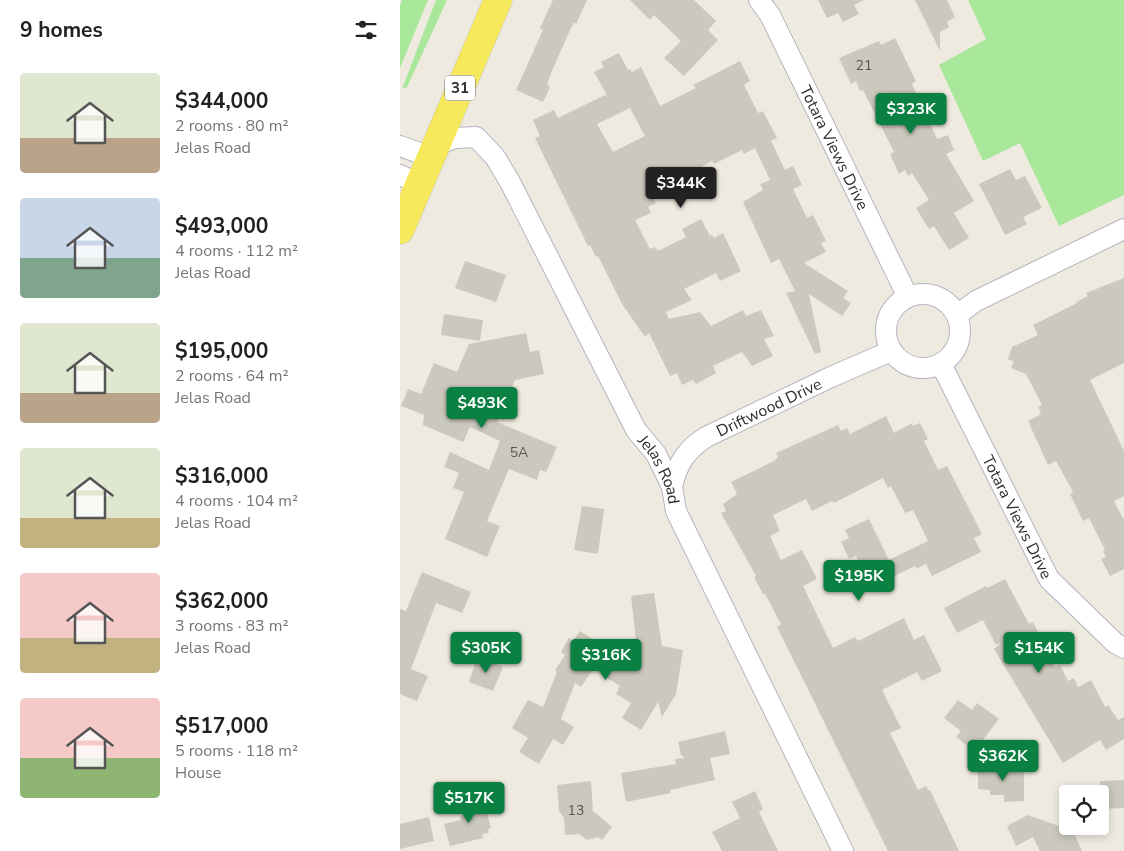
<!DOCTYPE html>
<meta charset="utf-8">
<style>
body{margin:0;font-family:"Nunito Sans",sans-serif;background:#f6f6f6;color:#202124;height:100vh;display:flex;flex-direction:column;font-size:19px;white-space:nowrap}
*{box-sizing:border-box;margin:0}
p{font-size:16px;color:#757577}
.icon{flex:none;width:28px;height:28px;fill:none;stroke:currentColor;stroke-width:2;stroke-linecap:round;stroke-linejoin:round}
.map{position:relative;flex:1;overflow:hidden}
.drawer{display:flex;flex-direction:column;background:#fff;width:400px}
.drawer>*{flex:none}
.tools{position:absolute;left:659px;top:785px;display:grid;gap:10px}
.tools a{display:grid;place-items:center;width:50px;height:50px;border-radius:5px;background:#fff;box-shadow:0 2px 8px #0003;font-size:25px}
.price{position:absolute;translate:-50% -42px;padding:0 11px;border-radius:5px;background:#0b8043;color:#fff;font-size:16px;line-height:32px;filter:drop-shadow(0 1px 2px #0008)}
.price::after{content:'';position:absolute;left:50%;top:30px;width:15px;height:11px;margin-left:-8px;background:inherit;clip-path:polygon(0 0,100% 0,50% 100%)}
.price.current{background:#222;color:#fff}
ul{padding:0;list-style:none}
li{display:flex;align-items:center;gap:15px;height:125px;padding:0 20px}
li span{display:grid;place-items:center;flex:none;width:140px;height:100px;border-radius:5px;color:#555}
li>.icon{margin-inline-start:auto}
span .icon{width:60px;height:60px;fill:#fffc;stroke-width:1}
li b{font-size:21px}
h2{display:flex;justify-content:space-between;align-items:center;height:60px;padding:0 20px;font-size:21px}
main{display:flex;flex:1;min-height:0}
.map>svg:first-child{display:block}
</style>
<main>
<section class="drawer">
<h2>9 homes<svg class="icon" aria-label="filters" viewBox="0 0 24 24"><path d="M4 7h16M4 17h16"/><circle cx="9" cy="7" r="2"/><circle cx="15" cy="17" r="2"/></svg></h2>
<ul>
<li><span style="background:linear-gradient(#dfe7d0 65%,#b9a48a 0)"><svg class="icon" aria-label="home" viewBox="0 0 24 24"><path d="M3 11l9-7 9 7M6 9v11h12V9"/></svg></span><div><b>$344,000</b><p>2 rooms · 80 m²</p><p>Jelas Road</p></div></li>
<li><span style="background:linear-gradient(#c9d6e8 60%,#7fa58c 0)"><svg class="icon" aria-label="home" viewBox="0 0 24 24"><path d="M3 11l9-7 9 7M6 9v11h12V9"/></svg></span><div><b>$493,000</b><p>4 rooms · 112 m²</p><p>Jelas Road</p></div></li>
<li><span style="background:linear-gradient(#dfe7d0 70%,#b9a48a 0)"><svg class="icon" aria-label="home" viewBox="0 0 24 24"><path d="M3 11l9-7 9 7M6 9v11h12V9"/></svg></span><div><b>$195,000</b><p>2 rooms · 64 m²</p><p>Jelas Road</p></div></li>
<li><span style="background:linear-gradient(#dfe7d0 70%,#c2b280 0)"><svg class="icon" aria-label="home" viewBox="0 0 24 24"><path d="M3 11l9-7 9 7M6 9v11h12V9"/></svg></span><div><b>$316,000</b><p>4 rooms · 104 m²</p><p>Jelas Road</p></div></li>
<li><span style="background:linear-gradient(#f6c9c9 65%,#c2b280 0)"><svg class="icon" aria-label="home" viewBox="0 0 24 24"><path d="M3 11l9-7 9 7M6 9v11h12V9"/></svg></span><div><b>$362,000</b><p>3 rooms · 83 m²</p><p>Jelas Road</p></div></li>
<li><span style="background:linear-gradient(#f6c9c9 60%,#8fb573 0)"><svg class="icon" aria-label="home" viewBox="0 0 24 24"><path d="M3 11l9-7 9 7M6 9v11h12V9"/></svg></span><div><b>$517,000</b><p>5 rooms · 118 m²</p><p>House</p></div></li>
</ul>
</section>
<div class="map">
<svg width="724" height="851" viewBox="0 0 724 851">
<rect width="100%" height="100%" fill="#efeadf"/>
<g fill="#a9e79a">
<path d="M2,0H28L0,68V6Z"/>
<path d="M36,0H47L7,87L2,89Z"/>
<path d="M568,0H724V195L659,226L620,143L583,161L539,65L586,39Z"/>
</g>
<g fill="#cbc8bd" fill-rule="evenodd">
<path d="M153,0H187L176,24L174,22L170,30L151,73L147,85L150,87L143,102L116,90L143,30L140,28Z"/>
<path d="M230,0H294L316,21L308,30L318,40L284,76L264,58L281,41L254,15L250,20Z"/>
<path d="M418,0H464L454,5L459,14L443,22L438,13L427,18Z"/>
<path d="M515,0H547L555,17L547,22L549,27L540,32V51Z"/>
<path d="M495,38L516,81L512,84L537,139L548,135L554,150L546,154L574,201L554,213L569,238L549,250L534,226L529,229L516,208L529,200L512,173L508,176L505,170L499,174L490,154L494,152L463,90L460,91L456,81L451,84L439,58L479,41L481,45Z"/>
<path d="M219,53L228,70L230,69L232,72L241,67L260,106L296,88L293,85L340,61L350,81L344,85L358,113L363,111L377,138L371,141L385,170L393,166L402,185L393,189L407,218L413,215L426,241L421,243L426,252L404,263L448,291L443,298L451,303L442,316L409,294L421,352L415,354L386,293L395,291L379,259L371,263L343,202L363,190L360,184L370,180L355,148L344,154L342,150L314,164L312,161L251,194L256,203L248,207L251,213L235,220L250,249L255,247L258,251L286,237L282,229L301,219L310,236L312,235L314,238L323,233L341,271L320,281L316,273L284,289L292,300L266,312L269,319L300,312L311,326L343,310L346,316L361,310L374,336L364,339L373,356L352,366L342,352L313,366L316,373L296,384L293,380L282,385L277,373L270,376L249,333L245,337L222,304L198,256L196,257L190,245L188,246L135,138L140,136L133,120L154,110L158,118L205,95L208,97L194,72L204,67L201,62ZM230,108L245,136L213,152L197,124Z"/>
<path d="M610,169L616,180L625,176L642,208L623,217L627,224L605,235L579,184Z"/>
<path d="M65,261L106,275L96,302L55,288Z"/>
<path d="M724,278V363L690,380L724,451V496L714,501L724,520V569L710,576L701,559L706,557L703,552L705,550L689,518L683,521L670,494L673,492L656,461L648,465L628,421L641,414L638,407L642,405L626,374L611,368L614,362L608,359L612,347L638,335L633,325L677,303L676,302L688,296L686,293Z"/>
<path d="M44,314L83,320L80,341L41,335Z"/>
<path d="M126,333L130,352L139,350L144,374L115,380L97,422L157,447L146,472L140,470L137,480L109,469L87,521L100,526L87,557L45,539L64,492L53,488L59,473L44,467L50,452L89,470L100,441L70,427L63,442L23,425L24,415L1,406L8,389L21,394L34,363L57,372L69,344Z"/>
<path d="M486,416L494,433L512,423L513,426L520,423L528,439L524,441L538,470L547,466L582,534L574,538L581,552L532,576L526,564L516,569L515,566L471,587L456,556L449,559L441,542L449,538L445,530L469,519L489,560L528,541L513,510L505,513L491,486L488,488L483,478L434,503L432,501L412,511L406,499L373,515L380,531L370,536L381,560L402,550L417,579L403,586L433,648L455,637L458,641L504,618L514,640L524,635L542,671L522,681L517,672L482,690L501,728L490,733L518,790L526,786L528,790H530L559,851H488L377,627L381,624L365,594H363L354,577L356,576L321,513L326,511L323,504L337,494L331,482L374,461L378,457L376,453L438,425L441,431L447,428L450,434Z"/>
<path d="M182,506L204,509L198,554L174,550Z"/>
<path d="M22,572L71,592L62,613L36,603L11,669L28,676L17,701L0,694V609L6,611Z"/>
<path d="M605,579L629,624L633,622L655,667L660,665L668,681L674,678L678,687L691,680L705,707L708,705L718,720L724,717V739L706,750L700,740L663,763L594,649L602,642L596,645L583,620L557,633L544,608L586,586L587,588Z"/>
<path d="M254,593L262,646L283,650L276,694L262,717L258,702L241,730L222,718L231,703L216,694L220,686L193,669L181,687L175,683L161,719L174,727L163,745L153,739L139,764L119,752L128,738L112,728L128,700L143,707L157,672L155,670L165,655L161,652L169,638L173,641L180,631L239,669L231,596Z"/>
<path d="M77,657L103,667L93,691L69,682Z"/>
<path d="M558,700L572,710L577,703L599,719L574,751L556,737L561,731L544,718Z"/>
<path d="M325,731L330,754L310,758L315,780L270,790L271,793L226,802L221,773L276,764L275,759L285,758L281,755L278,742Z"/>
<path d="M578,767H624V801L604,802V795H590V790L578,789Z"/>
<path d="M724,780V808L701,809L700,781Z"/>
<path d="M191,781L193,809H191L212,827L202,840L198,837L187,840L179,834L165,835L164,818L159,811L157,785Z"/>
<path d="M355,791L363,809L359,812L378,851H322L312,832L340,818L332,802Z"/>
<path d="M81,799L87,813L91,828L88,829L89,833L82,834L83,838L50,846L44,824L61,820L60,817L64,816L61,804Z"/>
<path d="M628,815L673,831L682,851H640L633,837L616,846L607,826Z"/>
<path d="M29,817L34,841L0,849V824Z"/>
</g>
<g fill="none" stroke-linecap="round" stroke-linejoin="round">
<defs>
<g id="street">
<path id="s1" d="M359,0L370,15L503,287L506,298"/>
<path id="s2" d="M35,145L55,138L76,137L95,157L110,182L236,430L256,454L272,487L276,511L443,851"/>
<path d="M0,146L31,157"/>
<path d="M0,175L19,184"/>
<circle cx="523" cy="331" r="37"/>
<path d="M557,315L576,301L724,229"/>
<path id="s3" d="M541,364L649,579L715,643L724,648"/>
<path id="s4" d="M272,487C277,464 286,450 306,437L431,377L491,351"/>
</g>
<path id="primary" d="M0,230L98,0"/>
</defs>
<use href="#street" stroke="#b3b3c1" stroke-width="22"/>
<use href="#primary" stroke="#c8c8c8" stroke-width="29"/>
<use href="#street" stroke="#fff" stroke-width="20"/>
<use href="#primary" stroke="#f7e95c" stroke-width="28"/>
</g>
<g text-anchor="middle" stroke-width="4" stroke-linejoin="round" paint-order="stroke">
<g font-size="14" fill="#545451">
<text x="464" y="70">21</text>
<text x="119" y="457">5A</text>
<text x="176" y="815">13</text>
</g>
<rect fill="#fff" stroke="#6c6c6c" stroke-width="1" x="45" y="75.5" width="30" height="25" rx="4"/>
<g font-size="15" font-weight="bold" fill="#2d2d2d">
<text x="60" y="93">31</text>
</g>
<g font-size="16" fill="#2d2d2d" stroke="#fff">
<text dy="6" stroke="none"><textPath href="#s1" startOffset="166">Totara Views Drive</textPath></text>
<text dy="6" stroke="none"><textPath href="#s4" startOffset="132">Driftwood Drive</textPath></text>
<text dy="6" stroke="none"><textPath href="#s2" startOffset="424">Jelas Road</textPath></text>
<text dy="6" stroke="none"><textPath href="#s3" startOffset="171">Totara Views Drive</textPath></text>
</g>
</g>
</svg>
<div class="tools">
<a><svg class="icon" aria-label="locate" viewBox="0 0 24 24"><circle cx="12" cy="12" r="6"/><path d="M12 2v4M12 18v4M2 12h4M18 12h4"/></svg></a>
</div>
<b class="price" style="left:511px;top:135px">$323K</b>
<b class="price current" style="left:281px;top:209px">$344K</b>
<b class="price" style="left:82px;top:429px">$493K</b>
<b class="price" style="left:459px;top:602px">$195K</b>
<b class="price" style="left:86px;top:674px">$305K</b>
<b class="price" style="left:639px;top:674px">$154K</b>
<b class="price" style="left:206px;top:681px">$316K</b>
<b class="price" style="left:603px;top:782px">$362K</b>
<b class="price" style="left:69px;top:824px">$517K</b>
</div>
</main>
